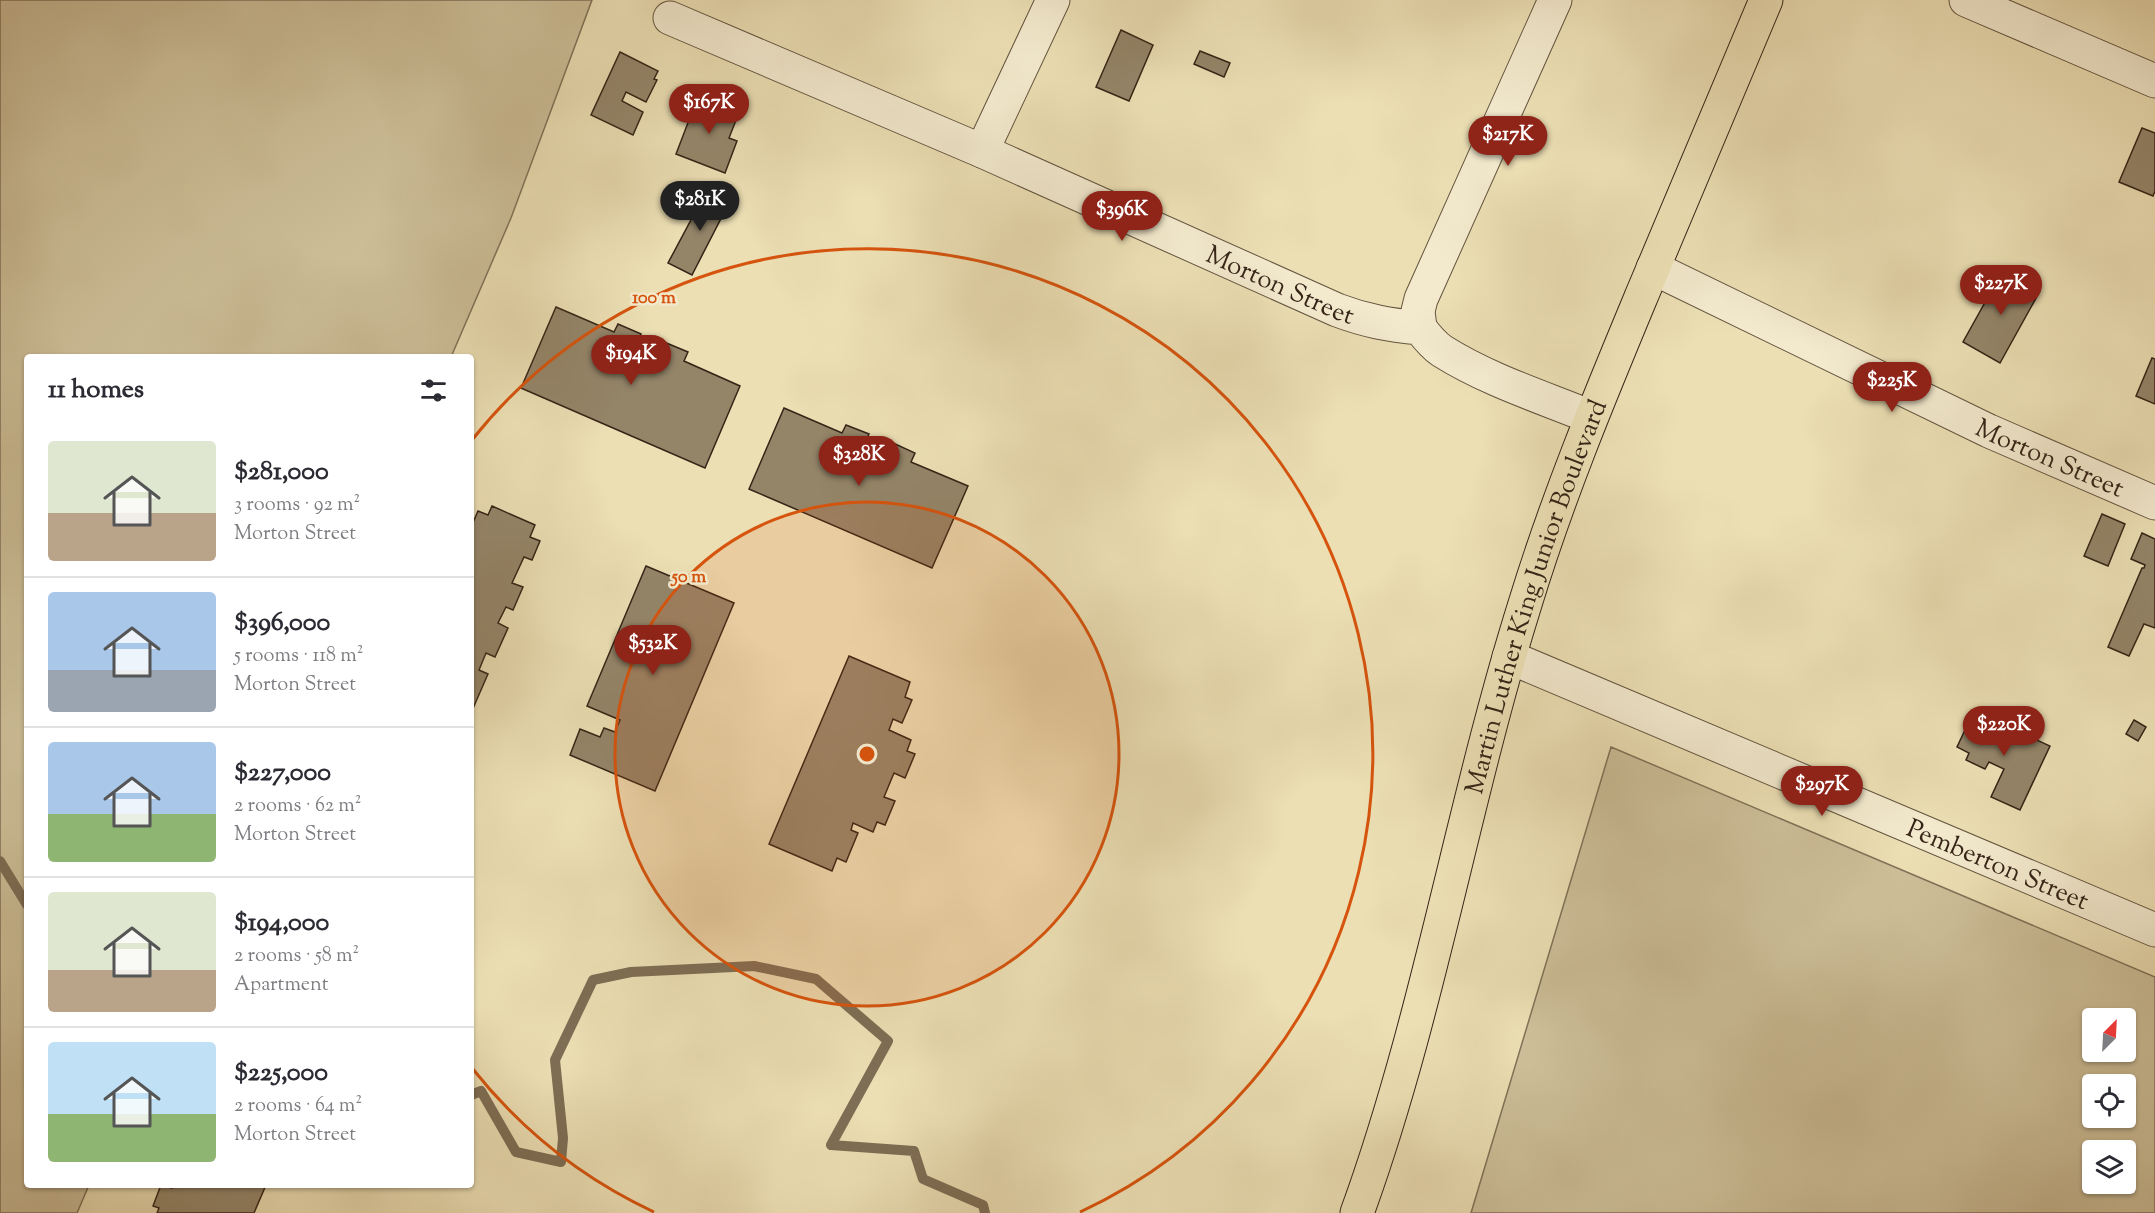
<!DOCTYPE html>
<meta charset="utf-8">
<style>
body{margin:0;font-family:"Sorts Mill Goudy",serif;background:#f2f2f3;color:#2b2b33;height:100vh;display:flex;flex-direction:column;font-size:22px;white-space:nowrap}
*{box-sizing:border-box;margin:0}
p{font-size:20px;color:#7c7c81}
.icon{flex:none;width:33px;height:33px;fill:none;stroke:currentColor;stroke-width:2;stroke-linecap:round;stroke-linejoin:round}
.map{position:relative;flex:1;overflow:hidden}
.drawer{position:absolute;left:24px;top:354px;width:450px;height:834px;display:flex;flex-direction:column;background:#fff;border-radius:6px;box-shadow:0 2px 4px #0004}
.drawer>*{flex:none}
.needle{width:39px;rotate:24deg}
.buttons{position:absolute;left:2082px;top:1008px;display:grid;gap:12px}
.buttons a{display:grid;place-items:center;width:54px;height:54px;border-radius:6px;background:#fff;box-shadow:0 2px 4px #0004;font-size:30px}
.price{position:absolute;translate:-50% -51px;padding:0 14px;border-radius:21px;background:#8f2418;color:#fff;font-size:20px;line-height:39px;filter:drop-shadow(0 2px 3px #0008)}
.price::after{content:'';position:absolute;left:50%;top:36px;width:18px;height:14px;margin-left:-9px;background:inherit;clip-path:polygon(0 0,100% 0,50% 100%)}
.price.on{background:#222;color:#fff}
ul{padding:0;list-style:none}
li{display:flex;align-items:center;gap:18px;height:150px;padding:0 24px}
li+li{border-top:2px solid #e1e1e2}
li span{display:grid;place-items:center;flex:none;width:168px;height:120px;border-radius:6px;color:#555}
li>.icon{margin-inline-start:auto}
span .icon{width:72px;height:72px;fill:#fffc;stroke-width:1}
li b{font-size:26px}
h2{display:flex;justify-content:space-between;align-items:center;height:72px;padding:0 24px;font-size:26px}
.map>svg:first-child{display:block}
</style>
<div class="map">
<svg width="2155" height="1213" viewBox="0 0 2155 1213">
<rect width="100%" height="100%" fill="#ecdfb4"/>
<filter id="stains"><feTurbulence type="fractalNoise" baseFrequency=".00333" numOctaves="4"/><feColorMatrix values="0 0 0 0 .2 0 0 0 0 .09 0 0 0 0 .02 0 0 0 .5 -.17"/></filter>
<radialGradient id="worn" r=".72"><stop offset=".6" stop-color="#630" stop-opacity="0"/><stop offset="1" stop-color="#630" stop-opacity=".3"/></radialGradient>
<g fill="#cdbf99" stroke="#817258" stroke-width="1.5" fill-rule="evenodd">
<path d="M0,0H592L511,218L451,357H27V1185H89L77,1213H0Z"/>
<path d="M1611,747L2155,977V1213H1471ZM2092,1018H2126V1052H2092ZM2092,1084H2126V1118H2092ZM2092,1150H2126V1184H2092Z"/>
</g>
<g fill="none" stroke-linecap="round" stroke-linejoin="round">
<g stroke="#7e6e55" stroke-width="10">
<path d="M0,861L27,905"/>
<path d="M471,1095L481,1091L516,1152L561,1162L563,1138L555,1060L593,980L631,972L754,966L816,979L888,1041L831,1145L914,1151L923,1179L983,1205L985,1213"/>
</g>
</g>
<g fill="#948569" stroke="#352417" stroke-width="1.5">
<path d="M1121,30L1153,45L1129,101L1096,87Z"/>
<path d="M1200,51L1230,63L1224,77L1194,64Z"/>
<path d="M620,52L658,71L654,79L657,80L646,102L626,92L622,101L643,112L633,135L591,115Z"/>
<path d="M699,94L722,102L720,108L738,115L729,138L737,141L725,173L676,154Z"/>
<path d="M2142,128L2155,133V191L2153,196L2119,182Z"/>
<path d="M708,188L731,199L692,275L668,263Z"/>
<path d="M2003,270L2040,291L2000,363L1963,342Z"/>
<path d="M556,307L614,332L618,324L641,334L638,342L660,351L664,342L688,352L684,361L740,386L705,468L521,388Z"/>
<path d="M2152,358L2155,359V404L2136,396Z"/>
<path d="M784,408L842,433L846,425L869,434L865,442L887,452L891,442L915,453L911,462L968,486L932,568L749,489Z"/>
<path d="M492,506L535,525L530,537L540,541L532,560L524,557L512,583L523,587L513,610L506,607L498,623L508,628L495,657L486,653L479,670L488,674L471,713V527L478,511L488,515Z"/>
<path d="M2102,514L2125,524L2108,566L2084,556Z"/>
<path d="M2142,533L2155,539V628L2144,624L2129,656L2108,647L2142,568H2144L2145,565L2131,559Z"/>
<path d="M646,566L734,603L655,791L570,755L580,729L600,737L604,728L615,732L620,720L587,706Z"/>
<path d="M849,656L910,682L905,697L912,700L902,723L893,719L889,730L911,740L907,751L915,754L905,778L894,773L884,797L895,801L885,825L877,822L873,832L853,823L851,830L858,833L846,862L837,858L832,871L769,844Z"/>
<path d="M1974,711L2050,746L2020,810L1991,797L2004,769L1989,762L1985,769L1966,760L1969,753L1957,747Z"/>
<path d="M2134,720L2146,727L2138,741L2126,734Z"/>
<path d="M161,1185L172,1188L173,1185H266L254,1213H157L159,1208L153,1206Z"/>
</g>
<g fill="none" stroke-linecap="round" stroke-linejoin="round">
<defs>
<g id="minor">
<path d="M1966,0L2155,81"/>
<path id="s1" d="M670,18L982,151L1337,310C1366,321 1389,325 1420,328C1426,336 1433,345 1442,351C1488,380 1542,397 1591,417"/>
<path d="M982,151L1053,0"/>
<path id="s2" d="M1653,268L1989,431L2155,503"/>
<path d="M1420,328L1418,311L1421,299L1555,0"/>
<path id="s3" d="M1509,657L2155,930"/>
</g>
<g id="major">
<path id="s4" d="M1357,1213C1429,1015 1462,805 1525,604C1557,499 1599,398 1641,297C1683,198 1725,99 1766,0"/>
</g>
</defs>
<use href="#minor" stroke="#63533e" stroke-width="35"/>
<use href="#major" stroke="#352417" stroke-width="35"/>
<use href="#minor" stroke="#f3eace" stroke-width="33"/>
<use href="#major" stroke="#ecdfb4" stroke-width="33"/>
</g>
<circle cx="867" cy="754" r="252" fill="#d6540d" fill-opacity=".12"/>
<g fill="none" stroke="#d6540d" stroke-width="3">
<circle cx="867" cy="754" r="252"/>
<path d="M654 1212A505 505 0 0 1 472 1068M472 440A505 505 0 1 1 1080 1212"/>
</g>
<g text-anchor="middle" stroke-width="5" stroke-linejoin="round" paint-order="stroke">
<g font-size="26" fill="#352417" stroke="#f3eace">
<text dy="9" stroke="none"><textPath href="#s1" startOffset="666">Morton Street</textPath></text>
<text dy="9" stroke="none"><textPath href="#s2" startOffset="440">Morton Street</textPath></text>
<text dy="9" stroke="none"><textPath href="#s4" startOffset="642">Martin Luther King Junior Boulevard</textPath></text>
<text dy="9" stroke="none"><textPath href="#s3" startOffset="531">Pemberton Street</textPath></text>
</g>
</g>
<circle cx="867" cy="754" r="9" fill="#d6540d" stroke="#f3eace" stroke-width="3"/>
<g font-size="18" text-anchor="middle" font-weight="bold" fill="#d6540d" stroke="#f3eace" stroke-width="5" stroke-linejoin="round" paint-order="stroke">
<text x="654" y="303">100 m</text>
<text x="689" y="582">50 m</text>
</g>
<rect width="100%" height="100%" filter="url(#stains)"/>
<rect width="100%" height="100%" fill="url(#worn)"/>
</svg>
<div class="buttons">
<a><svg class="needle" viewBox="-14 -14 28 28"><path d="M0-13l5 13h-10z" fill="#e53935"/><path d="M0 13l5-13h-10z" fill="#7c7c81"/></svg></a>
<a><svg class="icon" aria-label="locate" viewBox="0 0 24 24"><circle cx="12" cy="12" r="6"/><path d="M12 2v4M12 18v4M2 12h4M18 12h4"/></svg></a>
<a><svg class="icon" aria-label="layers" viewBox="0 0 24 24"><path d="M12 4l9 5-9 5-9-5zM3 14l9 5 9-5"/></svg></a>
</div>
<b class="price" style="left:709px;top:135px">$167K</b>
<b class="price" style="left:1508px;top:167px">$217K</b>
<b class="price on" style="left:700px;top:232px">$281K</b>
<b class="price" style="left:1122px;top:242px">$396K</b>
<b class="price" style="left:2001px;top:316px">$227K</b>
<b class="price" style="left:631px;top:386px">$194K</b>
<b class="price" style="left:1892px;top:413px">$225K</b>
<b class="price" style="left:859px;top:487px">$328K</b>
<b class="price" style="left:653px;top:676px">$532K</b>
<b class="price" style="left:2004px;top:757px">$220K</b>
<b class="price" style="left:1822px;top:817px">$297K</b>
<section class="drawer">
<h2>11 homes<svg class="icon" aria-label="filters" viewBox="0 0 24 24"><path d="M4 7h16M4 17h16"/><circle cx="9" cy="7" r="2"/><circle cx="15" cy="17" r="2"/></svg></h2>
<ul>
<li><span style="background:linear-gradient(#dfe7d0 60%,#b9a48a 0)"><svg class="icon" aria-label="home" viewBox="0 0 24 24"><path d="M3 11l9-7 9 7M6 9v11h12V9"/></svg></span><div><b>$281,000</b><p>3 rooms · 92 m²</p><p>Morton Street</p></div></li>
<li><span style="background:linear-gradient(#a9c7e8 65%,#9aa5b1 0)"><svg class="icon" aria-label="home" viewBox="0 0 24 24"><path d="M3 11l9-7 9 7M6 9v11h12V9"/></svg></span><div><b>$396,000</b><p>5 rooms · 118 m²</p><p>Morton Street</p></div></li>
<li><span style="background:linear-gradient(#a9c7e8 60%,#8fb573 0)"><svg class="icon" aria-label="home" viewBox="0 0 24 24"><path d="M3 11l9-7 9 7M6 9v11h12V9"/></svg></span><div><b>$227,000</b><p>2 rooms · 62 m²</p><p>Morton Street</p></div></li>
<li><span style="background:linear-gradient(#dfe7d0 65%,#b9a48a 0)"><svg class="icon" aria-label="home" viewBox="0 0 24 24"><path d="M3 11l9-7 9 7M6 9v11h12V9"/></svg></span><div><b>$194,000</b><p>2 rooms · 58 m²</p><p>Apartment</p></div></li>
<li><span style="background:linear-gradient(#bfe0f5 60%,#8fb573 0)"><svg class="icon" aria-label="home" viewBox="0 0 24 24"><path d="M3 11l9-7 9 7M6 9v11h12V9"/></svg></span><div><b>$225,000</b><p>2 rooms · 64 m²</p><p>Morton Street</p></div></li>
</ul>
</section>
</div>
